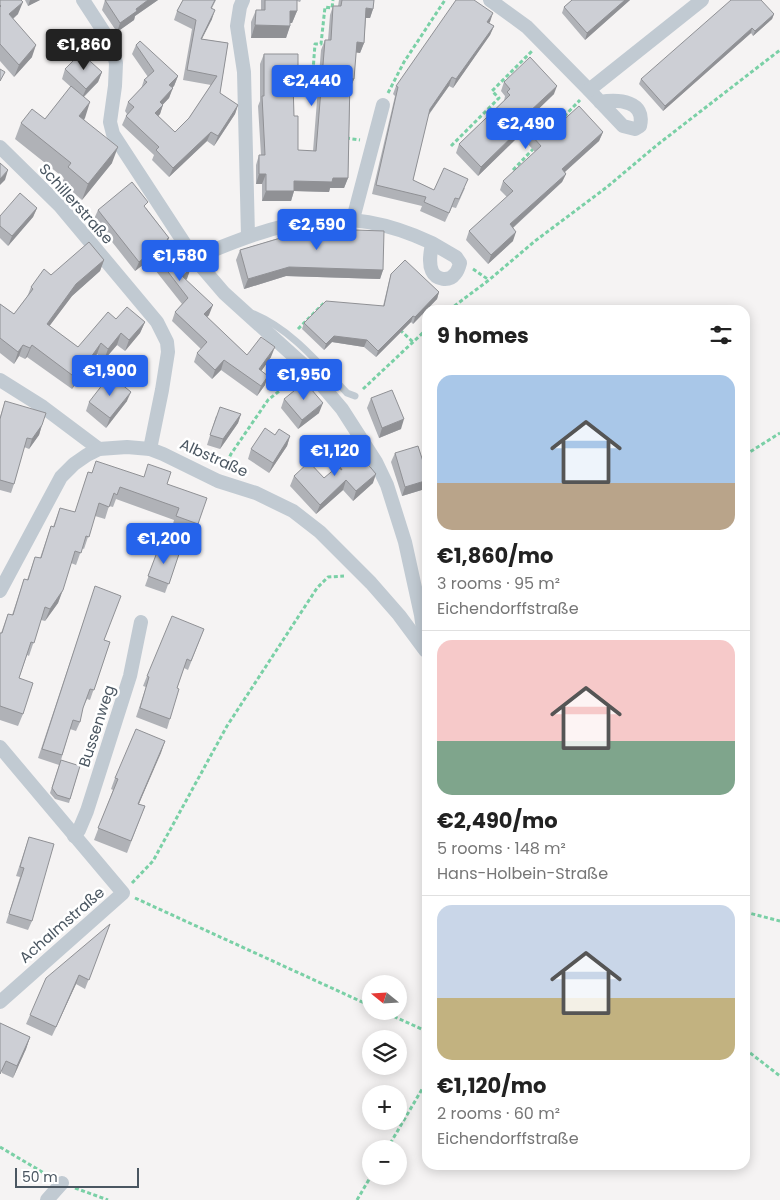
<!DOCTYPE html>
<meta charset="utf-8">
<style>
body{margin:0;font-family:Poppins,sans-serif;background:#f2f2f2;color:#222;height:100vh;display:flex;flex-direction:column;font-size:19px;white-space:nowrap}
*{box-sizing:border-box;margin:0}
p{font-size:16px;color:#767676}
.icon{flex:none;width:28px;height:28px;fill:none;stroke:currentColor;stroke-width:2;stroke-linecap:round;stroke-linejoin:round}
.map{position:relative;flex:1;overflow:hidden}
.details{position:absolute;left:422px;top:305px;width:328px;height:865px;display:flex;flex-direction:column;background:#fff;border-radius:15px;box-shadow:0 2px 12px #0003}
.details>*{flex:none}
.needle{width:32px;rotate:288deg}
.tools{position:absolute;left:362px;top:975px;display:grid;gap:10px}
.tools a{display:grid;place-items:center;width:45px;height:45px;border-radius:50%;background:#fff;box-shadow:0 2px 12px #0003;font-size:25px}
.scale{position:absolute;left:15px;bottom:12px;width:124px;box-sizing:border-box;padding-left:5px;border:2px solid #4a5661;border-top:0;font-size:14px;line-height:18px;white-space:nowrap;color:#4a5661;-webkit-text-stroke:4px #fff;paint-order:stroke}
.price{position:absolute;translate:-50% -42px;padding:0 11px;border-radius:5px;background:#2563eb;color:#fff;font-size:16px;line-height:32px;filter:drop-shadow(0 1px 2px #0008)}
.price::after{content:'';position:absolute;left:50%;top:30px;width:15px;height:11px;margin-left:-8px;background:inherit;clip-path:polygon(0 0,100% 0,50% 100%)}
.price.active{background:#222;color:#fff}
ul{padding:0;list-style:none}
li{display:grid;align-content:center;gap:10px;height:265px;padding:0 15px}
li+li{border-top:1px solid #e0e0e0}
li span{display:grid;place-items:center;height:155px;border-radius:15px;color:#555}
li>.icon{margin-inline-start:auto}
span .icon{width:90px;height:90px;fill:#fffc;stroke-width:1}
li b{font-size:21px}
h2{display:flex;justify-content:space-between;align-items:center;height:60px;padding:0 15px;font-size:21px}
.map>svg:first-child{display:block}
</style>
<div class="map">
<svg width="780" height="1200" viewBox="0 0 780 1200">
<rect width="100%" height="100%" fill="#f5f3f3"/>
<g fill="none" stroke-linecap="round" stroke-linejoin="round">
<g stroke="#7ad0a6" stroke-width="3" stroke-dasharray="4 2.5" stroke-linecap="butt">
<path d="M312,84L315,44H321L325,7L332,8L333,0"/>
<path d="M388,93L404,62L445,0"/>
<path d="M546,135L580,100"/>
<path d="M346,138L360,140"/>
<path d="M451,146L499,98L492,91L532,51"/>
<path d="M513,170L535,147"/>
<path d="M473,269L489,280"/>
<path d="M449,310L489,280L535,241L607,187L657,145L780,50"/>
<path d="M298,329L324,303H328"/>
<path d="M400,330L413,342"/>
<path d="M363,389L428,328"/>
<path d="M745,455L780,433"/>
<path d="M224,468L231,454L268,400L297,377"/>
<path d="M132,883L153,861L227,726L317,588L328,577L344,576"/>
<path d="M135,898L371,1006"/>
<path d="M745,912L780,921"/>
<path d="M382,1011L428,1032"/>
<path d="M745,1049L780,1076"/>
<path d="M0,1147L49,1176"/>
<path d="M387,1149L428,1079"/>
<path d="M75,1188L108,1200"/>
<path d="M357,1200L371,1176"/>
</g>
<path stroke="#c1cad2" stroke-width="7" d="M254,314C292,330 319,364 347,393L355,396"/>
<g stroke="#c1cad2" stroke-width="14">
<path d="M83,0L111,43L116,63L115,86L110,122L113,134L194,258L224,293L308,369L342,409L376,462L387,485L405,542L421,615L426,651"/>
<path d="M243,0L240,7L237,26L244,72L248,236"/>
<path d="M490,0L527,27L589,90L623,126L635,129L640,126C646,101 619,99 600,102"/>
<path d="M589,90L702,0"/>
<path d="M0,147L60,206L157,322L167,342L168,352L162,390L150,449"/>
<path d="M353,219L383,105"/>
<path d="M194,258C282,222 340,200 432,243C431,251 428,262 432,271C436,280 449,282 455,274C458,271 459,267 460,263L456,257L432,243"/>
<path d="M0,380L43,407L99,449"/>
<path d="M0,591L61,477L74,464L87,455L99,449L127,447L150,449L163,454L218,481L256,493L293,511L320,532L371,583L399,615L425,650"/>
<path d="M0,747L123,893L0,1002"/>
<path d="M74,836L79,830L87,811L130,676L141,622"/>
<path d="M47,1200L62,1183"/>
</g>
</g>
<g fill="#b0b2b7">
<path d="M0,0L18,14L13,19L32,57L14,77L0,61Z"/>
<path d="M25,0H40L28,6Z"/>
<path d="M105,0H158L135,16L134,20L117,32L102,10Z"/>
<path d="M183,0H216L212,8V19L202,39L228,43L220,93L238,105L235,114L214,146L207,141L169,177L152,160L154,155L122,125L126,116L127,114L125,111L128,102L141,89L144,80L148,77L132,54L136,45L178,76L174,86L172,88L169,98L163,104L160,114L158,116L175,132L189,118L211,85L183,80L192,29L174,20L177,11Z"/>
<path d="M261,0H301L300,2L297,1V11L292,23H290V26L286,38H251V22L256,10H261Z"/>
<path d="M339,0H374L373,9L370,18H366L364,43L360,53L356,52L354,79L350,89L348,178L344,188H330L329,192L294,191L291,201H262V184H256V165L259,155H261L258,106L260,101V64L264,54L298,83L294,93H293L294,116L298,150L313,151L321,50L325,40H328L330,15L333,6H338Z"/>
<path d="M572,0H630L585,40L562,13L564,7Z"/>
<path d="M774,14L772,19L753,36L751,33L663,111L639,84L641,79Z"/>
<path d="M489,23L494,26L490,35L453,88L449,86L428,116L413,180L434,190L465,188L456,208L452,207L445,222L420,211L422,206L372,194L395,96L393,94L396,86Z"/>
<path d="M65,69L102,72L98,82L84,97L85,118L84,119L112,163L82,200L62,183L64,178L15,139L21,123L45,119L71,87L62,79Z"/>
<path d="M504,82L554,94L531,116L548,134L603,132L599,141L565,172L566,174L562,182L513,228V241L488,264L466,240L469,231L507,197L500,190L503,181L535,152L520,135L478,176L456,153L459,144L504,101L505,96L501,91Z"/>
<path d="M37,208L33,217L8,246L0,238V216Z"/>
<path d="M146,208L169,238L168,241L190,270L186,280L209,315L207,317L247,355L271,357L261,371L265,385L257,396L221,370L212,379L194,362L197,353L201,349L172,321L175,312L182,304L148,261L135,271L94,219L98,210Z"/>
<path d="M295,228L383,270L380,279L286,276L244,289L236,260L240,250L292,234Z"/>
<path d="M104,260L100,271L72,296L49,326L78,347L116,319L145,322L140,333L125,351L117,345L104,360L97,354L72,389L27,357L25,359L19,356L14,364L0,353V304L14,314L27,297L31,287L51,275Z"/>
<path d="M391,274L439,292L437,299L413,324L411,322L376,357L364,347L332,342L324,350L302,329L304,323L383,306L389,281Z"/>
<path d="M371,398L401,429L379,438L367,408Z"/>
<path d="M284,399L319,413L298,429L281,408Z"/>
<path d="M5,401L42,425L39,435L29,449L24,447L14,484L11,493L0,490V417Z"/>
<path d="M127,401L106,428L86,411L89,402Z"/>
<path d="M241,414L238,423L220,449L207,445L216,416Z"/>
<path d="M275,435L290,436L287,446L269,473L248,459L251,449Z"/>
<path d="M395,453L425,489L402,496L391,462Z"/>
<path d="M339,465L373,483L353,501L343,490L316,514L290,486L294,476L324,478L338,467Z"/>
<path d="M88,472L167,484L198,524L193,536L172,528L174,520L116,499L113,507L109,506L105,519L95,516L84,549L82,548L76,565L71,563L58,603L45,621L41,620L29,656L27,655L19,678L23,714L18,726L0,720V633H1L8,614L12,615L24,579L27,580L35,557L40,558L51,526L53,527L60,508L75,512Z"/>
<path d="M159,547L179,554L165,593L145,586Z"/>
<path d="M92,596L104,640L110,642L90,700L87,699L82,710L80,722L76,731L70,729L61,760L80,766L69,803L55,799L50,793L59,765L38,758Z"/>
<path d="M204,629L188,670L184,668L177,688L170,719L167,729L136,717L146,687L143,686L147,676Z"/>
<path d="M165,741L139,804L145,806L127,853L94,840L113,790L111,789L115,778Z"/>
<path d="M29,837L32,921L28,930L6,923L20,877L16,876Z"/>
<path d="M110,924L85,989L76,984L52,1036L26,1024L30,1015Z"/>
<path d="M0,1023L30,1037L26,1049L13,1078L2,1073Z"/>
</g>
<g fill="#909195">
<path d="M30,0H40L28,6Z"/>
<path d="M148,0H158L135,16L134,20L117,32L120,23L136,9Z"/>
<path d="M625,0H630L585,40L587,33Z"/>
<path d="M23,2L18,14L4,26L9,14Z"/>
<path d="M366,8L373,9L370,18H363Z"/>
<path d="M215,10L212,19L197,48L201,39Z"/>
<path d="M290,11H297L292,23H286Z"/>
<path d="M493,13L490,22L484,31L487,22Z"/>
<path d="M774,14L772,19L753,36L755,31Z"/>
<path d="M255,25L290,26L286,38H251Z"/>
<path d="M494,26L490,35L453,88L456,79Z"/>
<path d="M752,28L751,33L663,111L665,106Z"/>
<path d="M357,42L364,43L360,53L353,52Z"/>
<path d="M36,45L32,57L14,77L19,65Z"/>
<path d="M102,72L98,82L82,98L86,89Z"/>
<path d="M178,76L174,86L166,94L169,85Z"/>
<path d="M452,77L449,86L426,118L430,109Z"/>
<path d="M350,78L354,79L350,89L347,88Z"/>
<path d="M293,83H298L294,93H289Z"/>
<path d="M557,86L554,94L525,122L528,113Z"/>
<path d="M173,88L169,98L157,111L160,102Z"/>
<path d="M90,102L85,118L73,132L79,116Z"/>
<path d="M163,105L160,114L152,123L155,113Z"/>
<path d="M238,105L235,114L214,146L218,136Z"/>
<path d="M523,126L520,135L478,176L481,167Z"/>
<path d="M211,132L207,141L169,177L173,168Z"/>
<path d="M603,132L599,141L558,178L562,169Z"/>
<path d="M118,147L112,163L82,200L88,184Z"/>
<path d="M8,170L5,180L0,185V179Z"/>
<path d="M259,174H266L262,184H256Z"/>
<path d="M566,174L562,182L507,233L510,224Z"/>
<path d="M333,178H348L344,188H330L329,192L294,191L291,201H262L266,191L294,181Z"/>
<path d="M37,208L33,217L8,246L12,236Z"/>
<path d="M516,232L513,241L488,264L491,255Z"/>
<path d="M152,251L148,261L135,271L139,262Z"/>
<path d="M104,260L100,271L72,296L42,336L47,324L76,284Z"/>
<path d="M289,267L383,270L380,279L286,276L244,289L248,279Z"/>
<path d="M190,270L187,279L179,285L182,276Z"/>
<path d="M439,292L437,299L413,324L415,317Z"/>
<path d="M213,305L209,315L201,323L204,314Z"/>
<path d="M413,316L411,322L376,357L378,351Z"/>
<path d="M145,322L140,333L125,351L129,340Z"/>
<path d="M121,333L117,345L104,360L108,349Z"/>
<path d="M334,336L367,340L364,347L332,342L324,350L326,344Z"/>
<path d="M101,343L97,354L72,389L76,378Z"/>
<path d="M23,345L19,356L14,364L18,352Z"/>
<path d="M32,345L27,357L25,359L30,348Z"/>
<path d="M275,347L271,357L256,379L259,369Z"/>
<path d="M224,360L221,370L212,379L215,370Z"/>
<path d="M268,376L265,385L257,396L261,386Z"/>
<path d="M131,392L127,401L106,428L110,418Z"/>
<path d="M323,403L319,413L298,429L302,420Z"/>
<path d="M241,414L238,423L220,449L223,439Z"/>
<path d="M404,419L401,429L379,438L382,428Z"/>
<path d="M42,425L39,435L29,449L32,439Z"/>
<path d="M290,436L287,446L269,473L273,463Z"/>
<path d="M376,474L373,483L353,501L356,491Z"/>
<path d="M346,480L343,490L316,514L320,505Z"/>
<path d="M428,480L425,489L402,496L405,487Z"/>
<path d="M63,590L58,603L45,621L50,609Z"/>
<path d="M165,741L161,753L134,815L138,804Z"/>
<path d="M79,975L76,984L52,1036L56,1027Z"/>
<path d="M30,1037L26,1049L13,1078L17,1066Z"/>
</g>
<g fill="#cdcfd5" stroke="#909195">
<path d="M0,0H21L23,2L9,14L36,45L19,65L0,44V7L1,6L0,5Z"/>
<path d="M105,0H148L136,9L137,11L120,23Z"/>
<path d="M183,0H215L211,8L215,10L201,39L228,43L220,93L238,105L218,136L211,132L173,168L156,150L159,147L126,116L134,107L128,102L147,82L144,80L154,71L136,45L140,41L178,76L169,85L173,88L160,102L163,105L155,113L175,132L189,118L217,76L187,70L196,20L177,11Z"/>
<path d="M265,0H297V11H290V26L255,25L256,10H265Z"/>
<path d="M342,0H374L373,9L366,8L364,43L357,42L354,79L350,78L348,178H333L332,182L294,181V191H266V174H259V155H265L262,96H264V54H298V83H293L294,116H298V150L316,151L325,40H331L333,6H341Z"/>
<path d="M456,0H474L493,13L487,22L494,26L456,79L452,77L430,109L413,180L434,190L444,168L468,179L459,199L455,198L449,213L424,202L426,197L376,185L398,87L396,86Z"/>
<path d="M572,0H625L587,33L564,7Z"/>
<path d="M731,0H761L774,14L755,31L752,28L665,106L641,79Z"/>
<path d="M81,53L102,72L86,89L65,69Z"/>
<path d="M530,57L557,86L528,113L548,134L579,106L603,132L562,169L566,174L510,224L516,232L491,255L469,231L513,191L503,181L541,146L523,126L481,167L459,144L510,95L507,92L510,89L504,82Z"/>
<path d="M0,69L5,72L0,81Z"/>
<path d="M71,86L90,102L79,116L118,147L88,184L68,167L71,163L21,123L32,109L45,119Z"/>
<path d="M0,163L8,170L0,179Z"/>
<path d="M132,182L148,202L144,206L169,238L167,239L190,270L182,276L213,305L204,314L247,355L261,337L275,347L259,369L268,376L261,386L224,360L215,370L197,353L207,342L175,312L188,298L152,251L139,262L98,210Z"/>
<path d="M20,193L37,208L12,236L0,226V216Z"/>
<path d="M295,228L384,231L383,270L289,267L248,279L240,250L294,234Z"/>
<path d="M89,242L104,260L76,284L47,324L78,347L108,312L116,319L127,307L145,322L129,340L121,333L108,349L101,343L76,378L32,345L30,348L23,345L18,352L0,338V304L14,314L33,289L31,287L44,269L51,275Z"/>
<path d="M405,260L439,292L415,317L413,316L378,351L367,340L334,336L326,344L304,323L326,301L384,306L391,274Z"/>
<path d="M110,375L131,392L110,418L89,402Z"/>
<path d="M305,382L323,403L302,420L284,399Z"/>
<path d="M392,390L404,419L382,428L371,398Z"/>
<path d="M5,401L46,413L42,425L32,439L27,438L14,484L0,480V419Z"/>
<path d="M220,407L241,414L223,439L210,435Z"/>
<path d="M265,428L275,435L279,429L290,436L273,463L251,449Z"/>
<path d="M418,446L428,477V480L405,487L395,453Z"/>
<path d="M356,450L376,474L356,491L346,480L320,505L294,476L309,462L324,478L337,467L342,470L339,465Z"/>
<path d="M96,461L144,477L148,464L171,472L167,484L207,498L198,524L176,516L179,508L120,487L117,495L114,493L109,507L99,503L89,537L86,536L81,553L75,551L63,590L50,609L45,607L34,643L31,642L19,678L33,683L23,714L0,706V633H2L8,614L13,615L24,579L28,580L35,557L41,558L51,526L54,527L60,508L75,512L88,472L92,473Z"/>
<path d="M159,547L179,554L169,584L148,576Z"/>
<path d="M95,586L121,596L104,640L110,642L94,690L90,689L83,708L80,722L73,720L62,755L42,749Z"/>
<path d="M172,616L204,629L191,661L187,659L177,688L179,689L170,719L140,708L149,677L147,676Z"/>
<path d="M136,729L165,741L138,804L145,806L131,841L98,828L118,779L115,778Z"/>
<path d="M61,760L80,766L70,799L57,795L52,788Z"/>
<path d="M29,837L54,844L32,921L9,914L24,868L20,867Z"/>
<path d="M110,924L89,980L79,975L56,1027L30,1015L46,978Z"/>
<path d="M0,1023L30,1037L17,1066L6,1061L0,1074Z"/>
</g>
<g text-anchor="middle" stroke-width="5" stroke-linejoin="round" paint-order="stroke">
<g font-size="15" fill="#4a5661" stroke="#fff">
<text transform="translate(76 204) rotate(48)" y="5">Schillerstraße</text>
<text transform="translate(214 458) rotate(24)" y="5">Albstraße</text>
<text transform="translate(97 726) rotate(-72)" y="5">Bussenweg</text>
<text transform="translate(62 925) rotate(-41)" y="5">Achalmstraße</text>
</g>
</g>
</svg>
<div class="tools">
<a><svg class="needle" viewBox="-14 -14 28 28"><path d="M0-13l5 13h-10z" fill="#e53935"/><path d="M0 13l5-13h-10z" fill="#767676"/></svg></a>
<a><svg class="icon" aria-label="layers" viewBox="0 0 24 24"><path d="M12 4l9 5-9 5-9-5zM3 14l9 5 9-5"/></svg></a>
<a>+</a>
<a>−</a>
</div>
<div class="scale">50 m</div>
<b class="price active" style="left:84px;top:71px">€1,860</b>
<b class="price" style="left:312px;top:107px">€2,440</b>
<b class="price" style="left:526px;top:150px">€2,490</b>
<b class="price" style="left:317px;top:251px">€2,590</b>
<b class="price" style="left:180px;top:282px">€1,580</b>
<b class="price" style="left:110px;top:397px">€1,900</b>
<b class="price" style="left:304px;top:401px">€1,950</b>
<b class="price" style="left:335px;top:477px">€1,120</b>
<b class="price" style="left:164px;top:565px">€1,200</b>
<section class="details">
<h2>9 homes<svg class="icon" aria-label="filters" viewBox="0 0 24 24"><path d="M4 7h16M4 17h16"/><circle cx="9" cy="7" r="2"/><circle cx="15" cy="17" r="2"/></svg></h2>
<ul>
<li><span style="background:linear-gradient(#a9c7e8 70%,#b9a48a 0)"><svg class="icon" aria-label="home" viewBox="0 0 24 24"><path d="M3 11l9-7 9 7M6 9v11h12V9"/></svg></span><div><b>€1,860/mo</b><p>3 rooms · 95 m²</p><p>Eichendorffstraße</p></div></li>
<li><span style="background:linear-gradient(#f6c9c9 65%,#7fa58c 0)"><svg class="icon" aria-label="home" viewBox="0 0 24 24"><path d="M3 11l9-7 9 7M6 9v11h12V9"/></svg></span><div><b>€2,490/mo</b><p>5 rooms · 148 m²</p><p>Hans-Holbein-Straße</p></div></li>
<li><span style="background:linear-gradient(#c9d6e8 60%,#c2b280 0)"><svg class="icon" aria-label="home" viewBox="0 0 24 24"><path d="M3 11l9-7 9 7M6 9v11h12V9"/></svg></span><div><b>€1,120/mo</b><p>2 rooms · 60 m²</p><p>Eichendorffstraße</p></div></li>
</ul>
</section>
</div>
